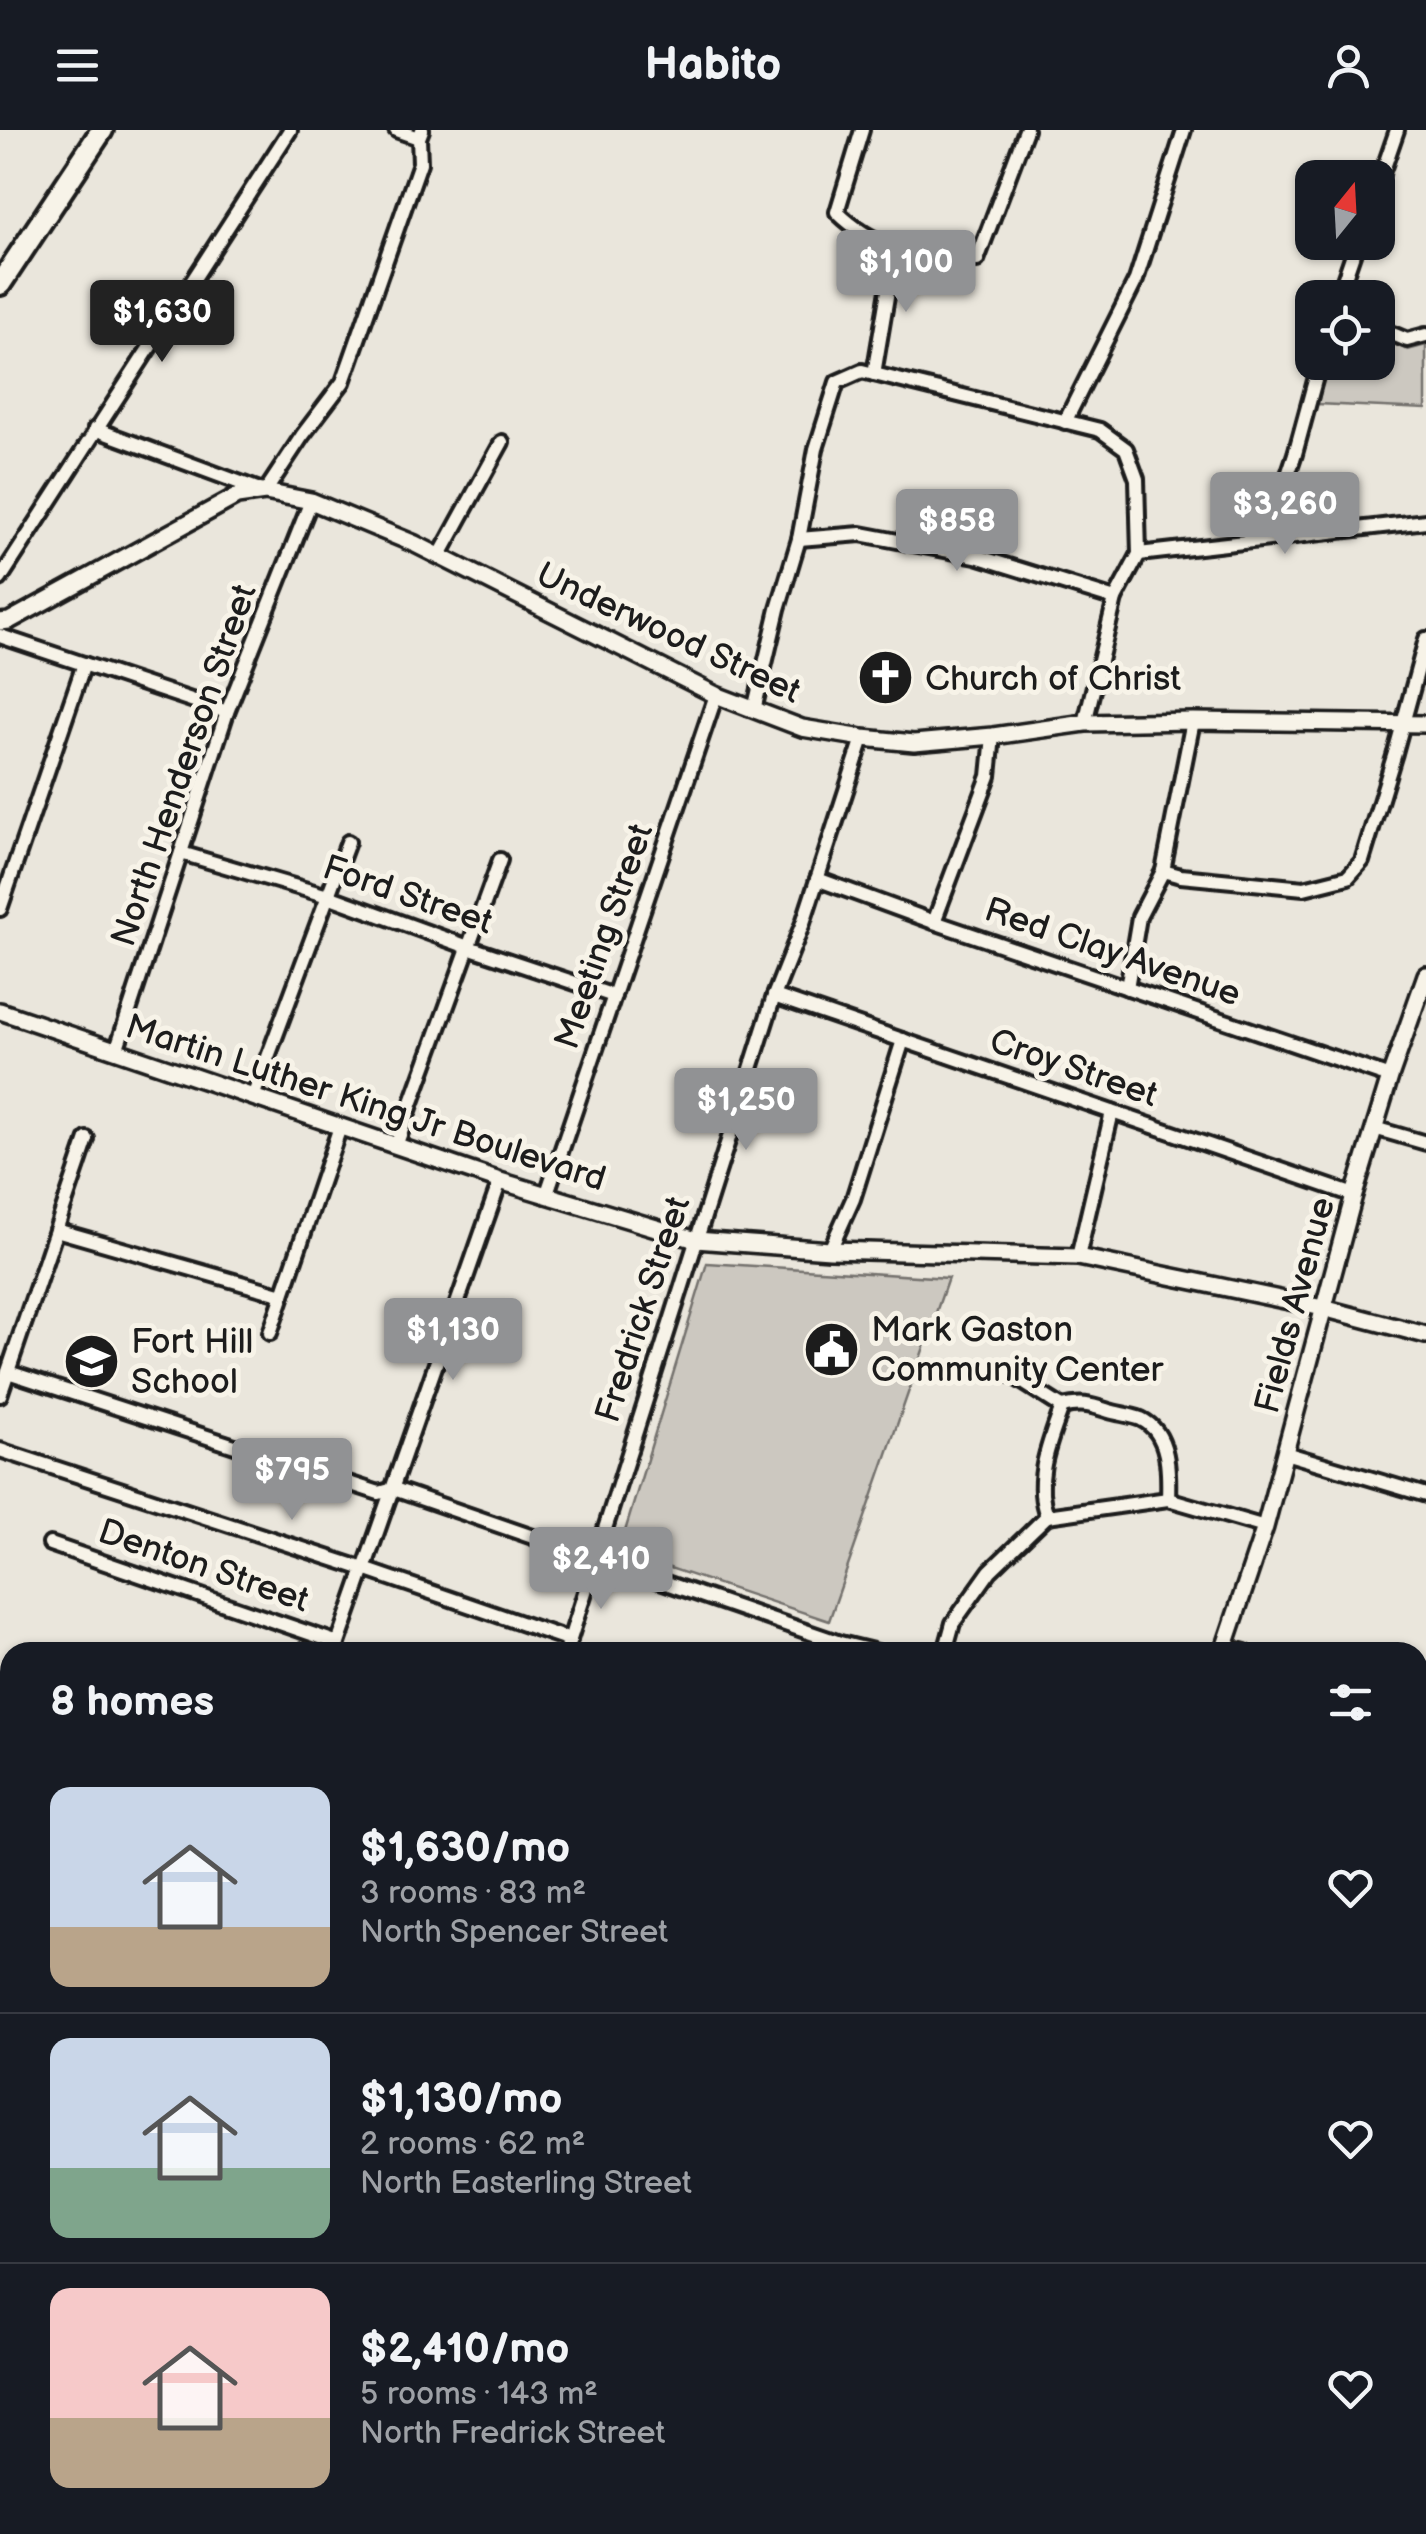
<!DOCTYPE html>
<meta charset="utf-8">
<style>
body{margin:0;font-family:"Balsamiq Sans",sans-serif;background:#20242c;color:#f1f3f6;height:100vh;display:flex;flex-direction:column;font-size:38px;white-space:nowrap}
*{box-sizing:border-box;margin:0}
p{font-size:32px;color:#9ea1a6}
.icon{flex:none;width:55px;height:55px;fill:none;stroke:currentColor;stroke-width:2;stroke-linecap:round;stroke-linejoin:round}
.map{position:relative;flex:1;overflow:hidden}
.sheet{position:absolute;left:0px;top:1512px;width:1428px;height:892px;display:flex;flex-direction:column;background:#171b24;border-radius:30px 30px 0 0;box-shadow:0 2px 8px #0004}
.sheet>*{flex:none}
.needle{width:65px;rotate:18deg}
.buttons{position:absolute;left:1295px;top:30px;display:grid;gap:20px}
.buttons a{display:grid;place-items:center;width:100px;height:100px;border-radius:20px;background:#171b24;box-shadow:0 2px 8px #0004;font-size:50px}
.price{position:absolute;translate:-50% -85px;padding:0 22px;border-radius:10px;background:#919294;color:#fff;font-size:32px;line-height:65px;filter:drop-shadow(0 2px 5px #0008)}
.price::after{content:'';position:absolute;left:50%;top:60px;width:30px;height:22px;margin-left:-15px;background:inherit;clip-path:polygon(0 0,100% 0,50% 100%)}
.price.current{background:#222;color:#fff}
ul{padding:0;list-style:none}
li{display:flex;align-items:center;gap:30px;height:250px;padding:0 50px}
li+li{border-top:2px solid #363941}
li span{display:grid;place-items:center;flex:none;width:280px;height:200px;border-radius:20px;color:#555}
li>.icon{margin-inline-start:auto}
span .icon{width:120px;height:120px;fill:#fffc;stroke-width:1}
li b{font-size:42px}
h2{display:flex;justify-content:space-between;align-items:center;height:120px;padding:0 50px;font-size:42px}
header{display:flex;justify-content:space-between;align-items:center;height:130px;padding:0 50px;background:#171b24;font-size:45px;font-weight:600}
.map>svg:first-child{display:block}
</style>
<header><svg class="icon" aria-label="menu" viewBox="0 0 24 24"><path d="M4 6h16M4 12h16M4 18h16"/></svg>Habito<svg class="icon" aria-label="person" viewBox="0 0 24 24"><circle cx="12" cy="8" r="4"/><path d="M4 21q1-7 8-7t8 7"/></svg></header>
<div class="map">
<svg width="1426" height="2404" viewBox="0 0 1426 2404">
<rect width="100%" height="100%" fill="#eae6dc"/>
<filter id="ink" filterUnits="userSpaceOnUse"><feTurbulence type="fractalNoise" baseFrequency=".01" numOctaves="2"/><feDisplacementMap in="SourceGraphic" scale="20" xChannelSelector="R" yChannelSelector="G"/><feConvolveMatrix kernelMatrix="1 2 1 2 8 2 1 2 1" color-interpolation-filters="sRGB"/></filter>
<g filter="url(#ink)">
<path fill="#dad7ce" d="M0,1868L10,1872V2395H128L129,2404H0Z"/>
<g fill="#ccc8c0" stroke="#74726e" stroke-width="2.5">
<path d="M1378,208L1408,220L1426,215V279L1318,274L1327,233L1378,232Z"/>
<path d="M707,1133L948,1148L829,1491L619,1421Z"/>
</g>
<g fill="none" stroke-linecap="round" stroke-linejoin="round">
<path stroke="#6d6c68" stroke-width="2.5" d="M388,2404L391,2395"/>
<defs>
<g id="minor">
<path d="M396,0L419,8"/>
<path d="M862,0L837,82C881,125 919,123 977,130L1026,0"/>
<path d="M1378,55L1397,0"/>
<path d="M1338,168L1357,112"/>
<path d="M1378,198L1407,210L1426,205"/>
<path d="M874,244L895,119"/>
<path d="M1065,292L1136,150L1184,0"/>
<path d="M95,299L265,362L302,306L343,252L420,33L419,8L422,0"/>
<path d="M1267,408L1295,324L1320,232"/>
<path d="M799,409L861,404L976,426L1115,469"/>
<path d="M1139,424L1426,391"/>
<path d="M440,425L502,312"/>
<path d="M0,449L290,0"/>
<path d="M0,506L227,582"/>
<path d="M754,580L778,479L799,409L816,319L837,252L862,241L1100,300L1126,319L1137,349L1139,424L1115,469L1085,593"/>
<path d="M1193,591L1163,741L1181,746L1304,758L1348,747L1362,731L1395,623L1426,509"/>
<path d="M181,723L328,766L468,817L614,866"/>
<path d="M817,749L934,792L1390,947"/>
<path d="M0,779L84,534"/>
<path d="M934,792L989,646L993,606"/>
<path d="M1127,858L1139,787L1163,741"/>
<path d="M774,866L1354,1065"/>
<path d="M116,921L227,582L311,371"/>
<path d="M253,967L348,712"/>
<path d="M1374,998L1426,1013"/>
<path d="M396,1016L500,730"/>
<path d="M546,1066L716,565"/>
<path d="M56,1100L283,1165"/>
<path d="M830,1120L853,1069L903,910"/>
<path d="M1078,1127L1112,982"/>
<path d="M270,1203L340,997"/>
<path d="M8,1242L379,1363L394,1359L840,1513L877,1522"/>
<path d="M1010,1244L1062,1277"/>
<path d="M0,1265L87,1009"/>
<path d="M1062,1277C1082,1272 1090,1275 1109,1281C1119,1284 1131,1285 1141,1289C1170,1303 1169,1342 1168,1369"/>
<path d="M0,1320L364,1439L570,1510"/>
<path d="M1285,1323L1426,1365"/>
<path d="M1047,1386L1168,1369L1265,1397"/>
<path d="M1047,1386C1033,1349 1050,1312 1062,1277"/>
<path d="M50,1414L338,1513"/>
<path d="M1225,1517L1245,1522"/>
<path d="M335,1522L500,1051"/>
<path d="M566,1522L774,866L803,793L863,608"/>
<path d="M945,1522L953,1493L990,1441L1047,1386"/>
<path d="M1418,1572L1426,1574"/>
<path d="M0,1625L10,1629"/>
<path d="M1418,1715L1426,1716"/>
<path d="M0,1973L10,1938"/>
<path d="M0,2034L10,2039"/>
<path d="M1418,2127L1426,2130"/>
<path d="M1418,2295L1426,2297"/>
<path d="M61,2395L91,2404"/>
<path d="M141,2404L144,2395"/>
<path d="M313,2404L316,2395"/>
<path d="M484,2404L487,2395"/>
<path d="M632,2404L633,2395"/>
<path d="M988,2404L992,2395"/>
<path d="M1120,2404L1124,2395"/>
</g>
<g id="tertiary">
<path d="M0,492L9,491L237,366L265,362L311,371L415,414L716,565L802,598L863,608L914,613L993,606L1085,593L1193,591L1426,594"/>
<path d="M0,881L500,1051L696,1110L830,1120L1078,1127L1323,1178L1426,1205"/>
<path d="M1223,1522L1265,1397L1354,1065L1390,947L1426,845"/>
<path d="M920,2404L923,2395"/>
</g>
<g id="secondary">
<path d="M0,1852L10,1855"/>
<path d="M1168,2395L1180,2404"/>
</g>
<path id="primary" d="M0,154L102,0"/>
</defs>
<use href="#minor" stroke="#1c1c1c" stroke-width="20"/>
<use href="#tertiary" stroke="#1c1c1c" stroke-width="22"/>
<use href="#secondary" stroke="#1c1c1c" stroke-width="25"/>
<use href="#primary" stroke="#1c1c1c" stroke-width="28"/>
<use href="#minor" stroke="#f7f3e8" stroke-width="12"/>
<use href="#tertiary" stroke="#f7f3e8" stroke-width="15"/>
<use href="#secondary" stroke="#f7f3e8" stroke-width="18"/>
<use href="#primary" stroke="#f7f3e8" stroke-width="20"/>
</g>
</g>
<defs>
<symbol id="church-disc" viewBox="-11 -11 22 22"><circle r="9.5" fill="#1c1c1c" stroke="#f7f3e8"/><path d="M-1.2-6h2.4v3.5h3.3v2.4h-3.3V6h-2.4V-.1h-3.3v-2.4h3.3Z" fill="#fff"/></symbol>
<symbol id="civic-disc" viewBox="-11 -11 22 22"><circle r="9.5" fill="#1c1c1c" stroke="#f7f3e8"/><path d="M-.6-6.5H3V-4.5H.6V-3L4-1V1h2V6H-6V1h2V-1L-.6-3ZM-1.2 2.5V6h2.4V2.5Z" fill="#fff"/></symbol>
<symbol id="school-disc" viewBox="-11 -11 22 22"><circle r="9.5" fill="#1c1c1c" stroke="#f7f3e8"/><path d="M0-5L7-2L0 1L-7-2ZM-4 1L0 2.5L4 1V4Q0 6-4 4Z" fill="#fff"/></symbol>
</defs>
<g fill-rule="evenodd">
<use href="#church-disc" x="854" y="516" width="63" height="63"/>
<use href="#civic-disc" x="800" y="1188" width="63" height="63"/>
<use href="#school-disc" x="60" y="1200" width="63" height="63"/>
</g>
<g text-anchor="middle" stroke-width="10" stroke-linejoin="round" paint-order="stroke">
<g font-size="35" fill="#1c1c1c" stroke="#f7f3e8">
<text transform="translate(669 502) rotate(25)" y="12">Underwood Street</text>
<text transform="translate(183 635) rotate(-71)" y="12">North Henderson Street</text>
<text transform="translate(408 764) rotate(19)" y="12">Ford Street</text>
<text transform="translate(603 806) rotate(-71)" y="12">Meeting Street</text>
<text transform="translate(1113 821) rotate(19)" y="12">Red Clay Avenue</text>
<text transform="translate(1074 937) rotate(19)" y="12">Croy Street</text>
<text transform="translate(366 972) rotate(18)" y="12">Martin Luther King Jr Boulevard</text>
<text transform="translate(1294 1175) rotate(-75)" y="12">Fields Avenue</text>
<text transform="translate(642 1179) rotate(-72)" y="12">Fredrick Street</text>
<text transform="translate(204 1435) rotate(19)" y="12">Denton Street</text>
</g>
<g font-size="35" fill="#1c1c1c" stroke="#f7f3e8" text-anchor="start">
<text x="925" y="560">Church of Christ</text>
<text x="871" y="1211">Mark Gaston<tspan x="871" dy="40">Community Center</tspan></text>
<text x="131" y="1223">Fort Hill<tspan x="131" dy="40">School</tspan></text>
</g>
</g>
</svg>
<div class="buttons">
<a><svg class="needle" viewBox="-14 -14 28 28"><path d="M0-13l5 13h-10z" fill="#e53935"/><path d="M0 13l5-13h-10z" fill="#9ea1a6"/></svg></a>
<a><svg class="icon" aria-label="locate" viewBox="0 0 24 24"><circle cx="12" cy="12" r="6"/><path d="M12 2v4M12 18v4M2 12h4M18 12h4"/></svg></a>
</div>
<b class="price" style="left:906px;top:185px">$1,100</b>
<b class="price current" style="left:162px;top:235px">$1,630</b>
<b class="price" style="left:1285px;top:427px">$3,260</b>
<b class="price" style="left:957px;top:444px">$858</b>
<b class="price" style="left:746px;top:1023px">$1,250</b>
<b class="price" style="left:453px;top:1253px">$1,130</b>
<b class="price" style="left:292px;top:1393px">$795</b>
<b class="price" style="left:601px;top:1482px">$2,410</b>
<section class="sheet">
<h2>8 homes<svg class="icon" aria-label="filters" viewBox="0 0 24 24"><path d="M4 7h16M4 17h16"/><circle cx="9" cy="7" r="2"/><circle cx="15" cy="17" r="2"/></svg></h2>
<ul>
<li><span style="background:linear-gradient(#c9d6e8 70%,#b9a48a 0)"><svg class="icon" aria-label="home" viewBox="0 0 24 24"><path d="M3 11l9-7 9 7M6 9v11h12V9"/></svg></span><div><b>$1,630/mo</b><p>3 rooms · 83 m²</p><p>North Spencer Street</p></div><svg class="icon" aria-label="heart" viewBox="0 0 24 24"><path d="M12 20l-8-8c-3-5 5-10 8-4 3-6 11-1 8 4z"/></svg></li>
<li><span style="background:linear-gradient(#c9d6e8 65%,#7fa58c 0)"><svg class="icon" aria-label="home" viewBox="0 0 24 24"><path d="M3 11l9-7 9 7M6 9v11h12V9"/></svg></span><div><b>$1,130/mo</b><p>2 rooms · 62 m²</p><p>North Easterling Street</p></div><svg class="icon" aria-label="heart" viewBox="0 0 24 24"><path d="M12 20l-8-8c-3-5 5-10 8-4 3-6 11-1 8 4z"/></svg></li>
<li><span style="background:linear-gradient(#f6c9c9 65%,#b9a48a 0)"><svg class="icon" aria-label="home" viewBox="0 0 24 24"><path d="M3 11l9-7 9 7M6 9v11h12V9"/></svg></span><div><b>$2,410/mo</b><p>5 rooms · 143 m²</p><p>North Fredrick Street</p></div><svg class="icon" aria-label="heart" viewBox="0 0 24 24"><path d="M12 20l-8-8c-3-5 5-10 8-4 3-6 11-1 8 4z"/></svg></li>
</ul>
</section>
</div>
